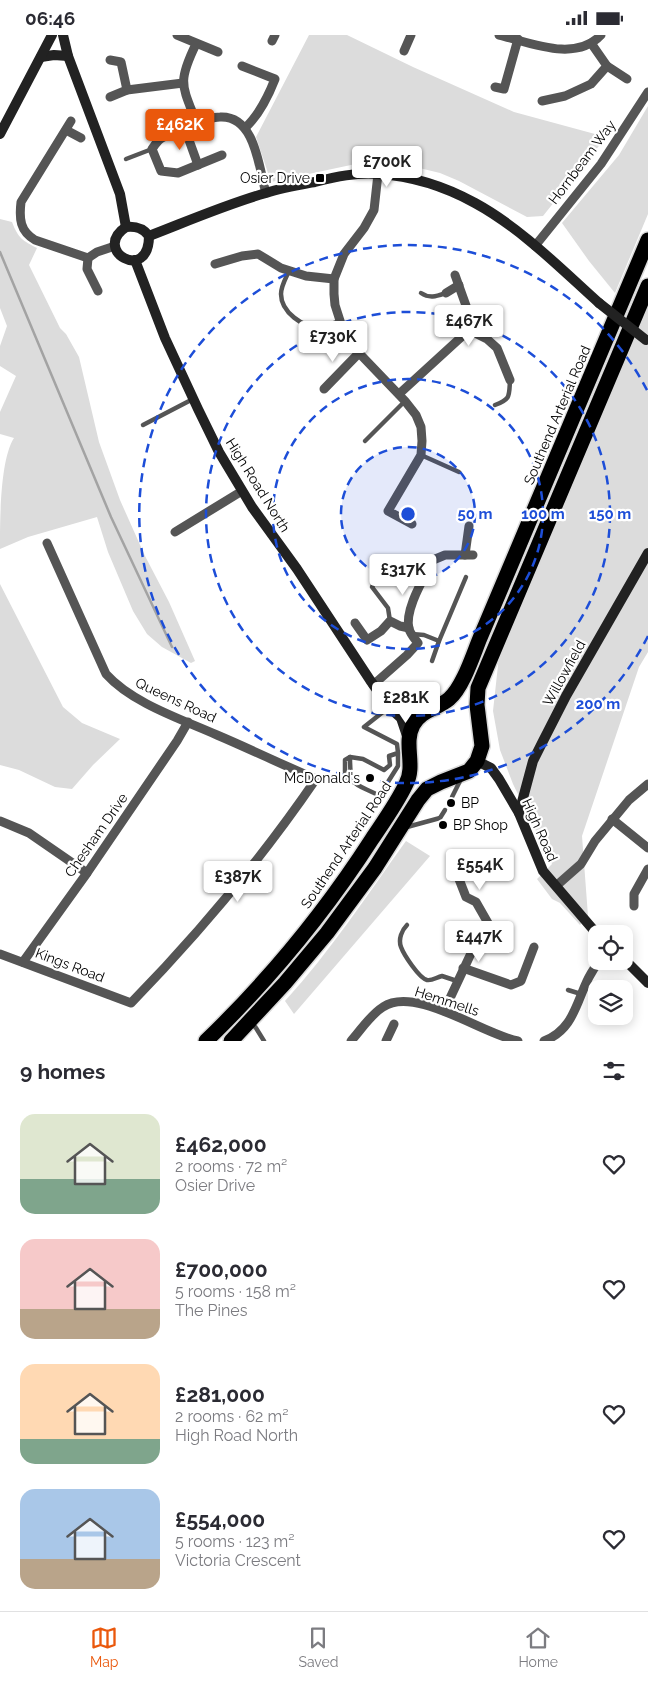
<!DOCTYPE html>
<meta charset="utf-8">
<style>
body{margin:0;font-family:Raleway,sans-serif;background:#f2f2f3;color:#2b2b33;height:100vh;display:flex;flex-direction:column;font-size:19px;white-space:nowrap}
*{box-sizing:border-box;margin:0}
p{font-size:16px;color:#7c7c81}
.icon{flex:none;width:28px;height:28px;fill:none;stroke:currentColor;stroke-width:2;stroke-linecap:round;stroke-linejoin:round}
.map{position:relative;height:1006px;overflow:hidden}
.details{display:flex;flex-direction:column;background:#fff;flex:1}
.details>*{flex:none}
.fabs{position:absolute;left:588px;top:890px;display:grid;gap:10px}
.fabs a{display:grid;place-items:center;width:45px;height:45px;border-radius:10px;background:#fff;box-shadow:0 2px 12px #0003;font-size:25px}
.price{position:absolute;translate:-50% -42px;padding:0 11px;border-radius:5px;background:#fff;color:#222;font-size:16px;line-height:32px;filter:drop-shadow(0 1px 2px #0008)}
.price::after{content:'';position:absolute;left:50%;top:30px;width:15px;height:11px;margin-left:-8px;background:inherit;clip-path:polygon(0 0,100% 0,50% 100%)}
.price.current{background:#ea580c;color:#fff}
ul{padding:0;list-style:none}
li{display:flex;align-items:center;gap:15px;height:125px;padding:0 20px}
li span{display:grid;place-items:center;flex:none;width:140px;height:100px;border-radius:15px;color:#555}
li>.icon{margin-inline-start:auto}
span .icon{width:60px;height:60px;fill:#fffc;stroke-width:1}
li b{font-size:21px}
h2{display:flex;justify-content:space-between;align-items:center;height:60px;padding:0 20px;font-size:21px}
.status{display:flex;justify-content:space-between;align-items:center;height:35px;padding:0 25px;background:#fff;direction:ltr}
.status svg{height:14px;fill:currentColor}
.menu{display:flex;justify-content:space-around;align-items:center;height:70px;border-top:1px solid #e1e1e2;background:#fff;font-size:14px;color:#7c7c81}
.menu a{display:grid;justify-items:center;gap:2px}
.menu .current{color:#ea580c}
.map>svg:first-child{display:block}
</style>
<div class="status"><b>06:46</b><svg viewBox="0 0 49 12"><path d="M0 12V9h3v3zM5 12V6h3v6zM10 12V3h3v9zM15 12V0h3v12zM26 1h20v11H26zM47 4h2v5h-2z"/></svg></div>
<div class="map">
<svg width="648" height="1006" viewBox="0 0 648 1006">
<rect width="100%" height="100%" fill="#fff"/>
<g fill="#dcdcdc">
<path d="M309,0H347L413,32L514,77L606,102L543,181L527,182L459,146L440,138L411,131L365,127L271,147L256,102Z"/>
<path d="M648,71V179L615,258L589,226L562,188L619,120Z"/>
<path d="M0,184L12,187C18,203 23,206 37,213L29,230L60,293L66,299L79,322L99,407L120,465L145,521L169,567L195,626L191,628L162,612L147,599L133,576L108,517L97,482L28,502L0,514C0,484 0,425 14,403L0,399V377L16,341L0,331V311L7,291L0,273Z"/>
<path d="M648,262V617L639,632L582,801L588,881L580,890L560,868L552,864L537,844L552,829L513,749L500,715L493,676L500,612Z"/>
<path d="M0,549L63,672L82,688L120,704L93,730L72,754L55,752L19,735L0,730Z"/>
<path d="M406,806L430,821L294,979L285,966C330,917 367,860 406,806Z"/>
</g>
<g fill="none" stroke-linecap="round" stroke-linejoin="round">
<path stroke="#a3a3a3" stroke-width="2.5" d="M0,217L111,482L172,612"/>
<defs>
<g id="highway">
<path d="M206,1006C269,945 325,877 372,804C384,786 397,768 406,749C416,730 403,709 413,690C421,675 437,674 449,664C463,652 473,620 480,603L648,205"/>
<path d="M231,1006L285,948L327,898L375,833L418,765L427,754L441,747L469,736L477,726L482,711L477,670L478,653L648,251"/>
</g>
</defs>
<use href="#highway" stroke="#dbdbdb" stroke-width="18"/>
<g stroke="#555" stroke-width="4.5">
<path d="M126,124L152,114"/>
<path d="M289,236C286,243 281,251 281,259C281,277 303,293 320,292C327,291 334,288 339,286"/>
<path d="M421,258C430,264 437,261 446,258"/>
<path d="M495,370C511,364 509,361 510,345"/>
<path d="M143,390L193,364"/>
<path d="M365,406L405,366"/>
<path d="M421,420L459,437"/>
<path d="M379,538L372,552L388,573L390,586"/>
<path d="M412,599L424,600L439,606L466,542"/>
<path d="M432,626L439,606"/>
<path d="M388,673L364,692L397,709L398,718L389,721L390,730L384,735L363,724L350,722C350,752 352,747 378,760L381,758L398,731V718"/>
<path d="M350,722L345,725V743L353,747"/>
<path d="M452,762L461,744"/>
<path d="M407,792L440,783L445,775"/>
<path d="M407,890C402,895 398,904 401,912C404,920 419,943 427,945C432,946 437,942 442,941L457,946"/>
<path d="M568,955L581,959"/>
<path d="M251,987L256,993L264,1006"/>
</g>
<g stroke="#555" stroke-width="9">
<path d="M177,0L218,17"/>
<path d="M499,0C529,7 575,28 601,0"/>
<path d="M272,6L275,0"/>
<path d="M196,9C177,48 182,50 197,89"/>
<path d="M404,16L411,0"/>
<path d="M110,25L121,27L127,55"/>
<path d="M242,31L275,44C268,62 259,80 245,93"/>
<path d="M607,31L627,44"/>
<path d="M495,52L504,54L518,4"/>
<path d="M110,62L127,55L183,48"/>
<path d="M542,66L565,61L591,49L607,31L591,8"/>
<path d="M71,86L21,167C19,184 20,196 35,205L88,223L97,217L115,211"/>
<path d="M185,94L198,130"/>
<path d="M66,95L81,103"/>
<path d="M222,120L178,138L161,136L152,114C154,111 157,107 159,105C166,99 183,95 191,91C200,87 211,82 220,82C256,80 259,135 266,158"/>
<path d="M378,139L374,175L364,193L344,219L334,244V259L335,270L343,295L359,318L405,366L416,380L421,392L422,406L421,420L388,476L412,489"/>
<path d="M535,211L601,129L648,57"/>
<path d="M88,223L87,234L98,256"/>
<path d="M215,229L242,221L258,219L281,233L306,241L334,244"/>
<path d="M446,258L459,250"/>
<path d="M469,295L487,304L497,313L510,345"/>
<path d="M324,354L359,318"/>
<path d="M399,359L469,295V279L455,240"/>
<path d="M175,497L242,456"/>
<path d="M465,520L469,491"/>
<path d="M355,588L367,605L381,596L390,586L400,591L409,593"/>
<path d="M373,650L407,620L418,608C415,604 411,600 409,594C404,575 424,543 433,525L445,520H473"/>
<path d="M612,784L648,813"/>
<path d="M0,786L29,798L87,838"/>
<path d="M556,851L581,829L595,806L629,765L648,749"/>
<path d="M634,871V859L648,834"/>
<path d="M0,919L131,968C200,897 260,826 316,744C283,730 250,714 217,700C181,684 132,668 106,639L47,508"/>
<path d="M23,927L87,838L177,706L188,687"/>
<path d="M463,933L511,950L521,946L534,912"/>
<path d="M444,976L474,912L488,893V888L476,867L466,862L457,839"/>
<path d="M351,1006C361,995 370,980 383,972C415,950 484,1000 518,1006"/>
<path d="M386,1006L394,989"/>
<path d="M544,1006C581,992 576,952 600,926"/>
</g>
<g stroke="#222" stroke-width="10">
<path d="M63,0L68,21L120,159L126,192"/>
<path d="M41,22L54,20L68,21"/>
<path d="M0,99L52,0"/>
<path d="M126,192C136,191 143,193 149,201C149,249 91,215 126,192Z"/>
<path d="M149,201C188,186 227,169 266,158C282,153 299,150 315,147C335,142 357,137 378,139C412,141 446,152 475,168C521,193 561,234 599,268"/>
<path d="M135,225L165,303L198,374L219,417L252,472L297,534L370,645L389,672L401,683L408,704"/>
<path d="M390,672L409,677L426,676"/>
<path d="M477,726L491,733L499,744L519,778L543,836L597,899"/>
<path d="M519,778L533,726L542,708L566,661L648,518"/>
<path d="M624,924L648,948"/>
</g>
<use href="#highway" stroke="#000" stroke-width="15"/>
<path stroke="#222" stroke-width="10" d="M599,268L646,305"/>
</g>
<circle cx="408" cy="479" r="67" fill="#1d4ed8" fill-opacity=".12"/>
<g fill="none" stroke="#1d4ed8" stroke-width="2.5" stroke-dasharray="9 6">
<circle cx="408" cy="479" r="67"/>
<circle cx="408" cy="479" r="135"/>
<circle cx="408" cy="479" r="202"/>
<path d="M648 601A269 269 0 1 1 648 357"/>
</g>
<g fill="#000" stroke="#fff" stroke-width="2">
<rect x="315" y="138" width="10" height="10" rx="2.5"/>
<circle cx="370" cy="743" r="5"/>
<circle cx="451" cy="768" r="5"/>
<circle cx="443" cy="790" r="5"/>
</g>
<g text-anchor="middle" stroke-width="4.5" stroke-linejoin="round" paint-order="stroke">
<g font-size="14" fill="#000" stroke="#fff">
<text transform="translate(582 127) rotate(-53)" y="5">Hornbeam Way</text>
<text transform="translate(557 380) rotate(-67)" y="5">Southend Arterial Road</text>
<text transform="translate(258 450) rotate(58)" y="5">High Road North</text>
<text transform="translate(564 638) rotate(-61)" y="5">Willowfield</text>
<text transform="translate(176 665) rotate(25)" y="5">Queens Road</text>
<text transform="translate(540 795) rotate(66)" y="5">High Road</text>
<text transform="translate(96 800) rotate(-55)" y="5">Chesham Drive</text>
<text transform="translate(346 810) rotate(-56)" y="5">Southend Arterial Road</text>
<text transform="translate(70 930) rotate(21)" y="5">Kings Road</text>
<text transform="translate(447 966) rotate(18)" y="5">Hemmells</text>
</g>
<g font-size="14" fill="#000" stroke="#fff" text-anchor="end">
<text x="310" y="148">Osier Drive</text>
<text x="360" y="748">McDonald's</text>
<text x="461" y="773" text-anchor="start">BP</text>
<text x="453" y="795" text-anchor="start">BP Shop</text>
</g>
</g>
<circle cx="408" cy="479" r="8" fill="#1d4ed8" stroke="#fff" stroke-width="2.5"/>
<g font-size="15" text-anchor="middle" font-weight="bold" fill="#1d4ed8" stroke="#fff" stroke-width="4.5" stroke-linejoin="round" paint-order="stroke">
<text x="475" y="484">50 m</text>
<text x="543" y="484">100 m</text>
<text x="610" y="484">150 m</text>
<text x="598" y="674">200 m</text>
</g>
</svg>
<div class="fabs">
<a><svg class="icon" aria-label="locate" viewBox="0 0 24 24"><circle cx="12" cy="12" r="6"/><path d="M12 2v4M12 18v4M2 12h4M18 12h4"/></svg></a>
<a><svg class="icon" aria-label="layers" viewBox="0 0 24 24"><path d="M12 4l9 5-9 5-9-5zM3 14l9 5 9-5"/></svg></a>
</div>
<b class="price current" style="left:180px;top:116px">£462K</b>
<b class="price" style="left:387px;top:153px">£700K</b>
<b class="price" style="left:469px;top:312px">£467K</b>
<b class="price" style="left:333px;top:328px">£730K</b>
<b class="price" style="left:403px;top:561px">£317K</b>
<b class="price" style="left:406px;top:689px">£281K</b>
<b class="price" style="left:480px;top:856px">£554K</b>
<b class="price" style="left:238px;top:868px">£387K</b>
<b class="price" style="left:479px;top:928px">£447K</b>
</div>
<section class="details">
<h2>9 homes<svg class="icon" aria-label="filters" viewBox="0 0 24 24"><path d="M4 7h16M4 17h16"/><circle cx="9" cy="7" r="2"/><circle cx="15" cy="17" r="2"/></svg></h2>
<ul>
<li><span style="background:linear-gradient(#dfe7d0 65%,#7fa58c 0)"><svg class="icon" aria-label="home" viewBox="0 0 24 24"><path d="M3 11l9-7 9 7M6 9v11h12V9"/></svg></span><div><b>£462,000</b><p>2 rooms · 72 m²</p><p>Osier Drive</p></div><svg class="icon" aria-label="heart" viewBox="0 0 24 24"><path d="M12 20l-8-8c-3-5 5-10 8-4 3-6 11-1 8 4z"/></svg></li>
<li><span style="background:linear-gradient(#f6c9c9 70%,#b9a48a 0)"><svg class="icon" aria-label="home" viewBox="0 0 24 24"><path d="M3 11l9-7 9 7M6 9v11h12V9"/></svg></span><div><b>£700,000</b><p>5 rooms · 158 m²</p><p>The Pines</p></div><svg class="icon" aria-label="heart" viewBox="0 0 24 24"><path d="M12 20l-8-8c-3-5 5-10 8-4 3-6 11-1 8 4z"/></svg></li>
<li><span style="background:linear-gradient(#ffd9b3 75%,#7fa58c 0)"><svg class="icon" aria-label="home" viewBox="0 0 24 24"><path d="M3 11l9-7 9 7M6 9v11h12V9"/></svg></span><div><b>£281,000</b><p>2 rooms · 62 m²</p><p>High Road North</p></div><svg class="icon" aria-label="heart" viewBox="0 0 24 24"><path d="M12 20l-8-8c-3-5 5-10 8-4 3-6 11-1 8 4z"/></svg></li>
<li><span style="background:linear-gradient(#a9c7e8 70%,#b9a48a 0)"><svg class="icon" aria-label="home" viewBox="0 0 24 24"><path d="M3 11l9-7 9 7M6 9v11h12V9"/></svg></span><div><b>£554,000</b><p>5 rooms · 123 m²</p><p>Victoria Crescent</p></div><svg class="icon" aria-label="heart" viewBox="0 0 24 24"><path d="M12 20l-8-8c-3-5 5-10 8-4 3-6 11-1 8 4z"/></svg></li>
</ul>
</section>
<nav class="menu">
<a class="current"><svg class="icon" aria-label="map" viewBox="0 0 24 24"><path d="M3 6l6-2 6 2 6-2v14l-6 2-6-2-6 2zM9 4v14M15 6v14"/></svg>Map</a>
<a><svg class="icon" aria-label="saved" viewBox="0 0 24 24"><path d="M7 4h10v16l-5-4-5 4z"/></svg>Saved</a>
<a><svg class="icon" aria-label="home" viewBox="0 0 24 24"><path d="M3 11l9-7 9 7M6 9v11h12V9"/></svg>Home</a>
</nav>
